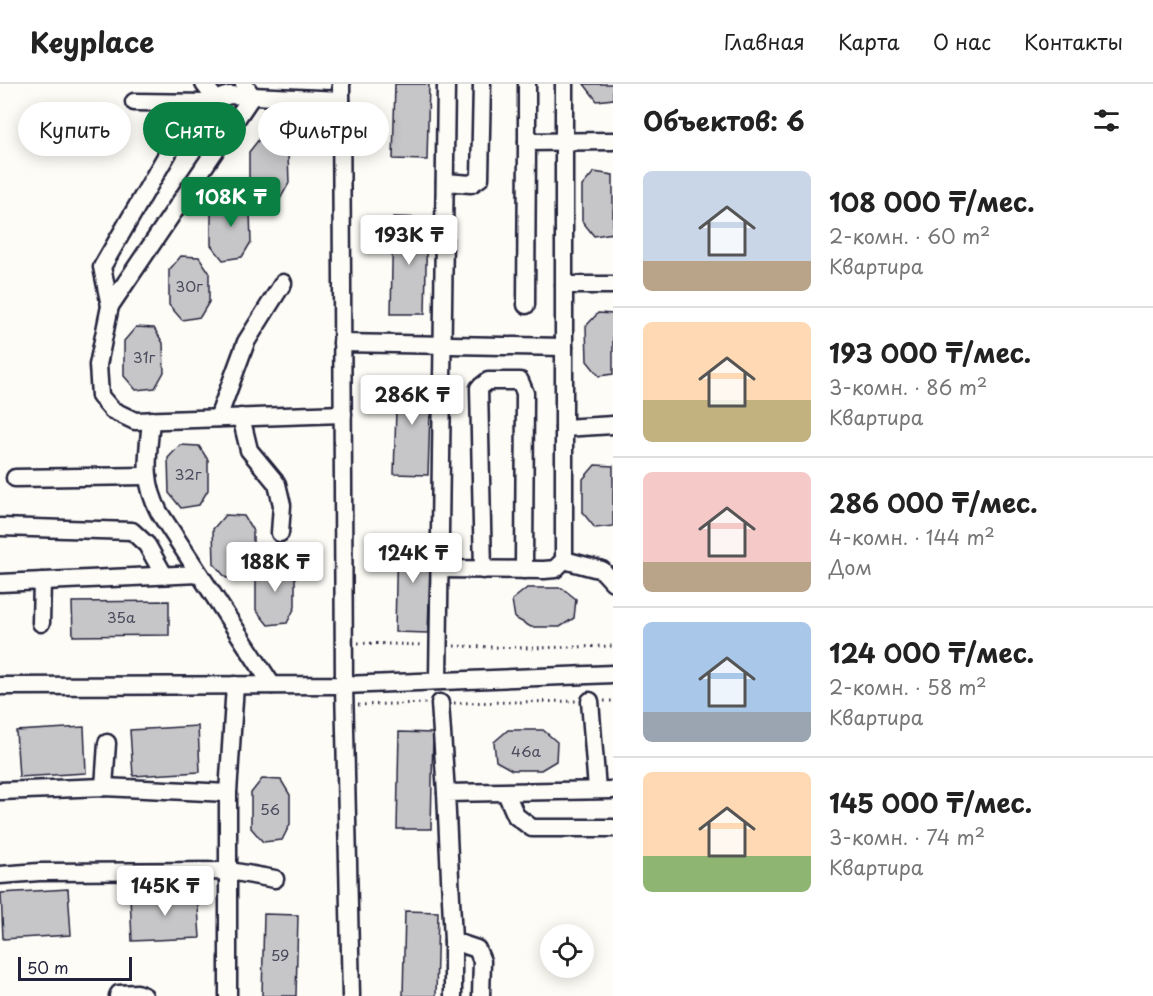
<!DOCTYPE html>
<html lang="ru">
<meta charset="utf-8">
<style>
body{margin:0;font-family:"Playpen Sans",sans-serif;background:#f6f6f6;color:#222;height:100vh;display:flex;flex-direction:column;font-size:22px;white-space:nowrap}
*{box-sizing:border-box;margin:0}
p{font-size:20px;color:#767676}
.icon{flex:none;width:33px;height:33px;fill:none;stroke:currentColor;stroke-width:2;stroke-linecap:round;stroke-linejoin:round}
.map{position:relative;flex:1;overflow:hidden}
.panel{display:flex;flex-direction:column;background:#fff;width:540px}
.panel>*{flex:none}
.hud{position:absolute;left:18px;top:18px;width:504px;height:54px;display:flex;gap:12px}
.controls{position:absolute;left:540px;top:840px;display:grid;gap:12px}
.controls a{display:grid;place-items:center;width:54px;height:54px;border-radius:50%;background:#fff;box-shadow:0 3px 15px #0003;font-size:30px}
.scale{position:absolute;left:18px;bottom:15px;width:114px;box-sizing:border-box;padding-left:6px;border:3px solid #22223b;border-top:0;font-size:16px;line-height:21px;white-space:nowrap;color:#22223b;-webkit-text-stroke:4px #fdfcf7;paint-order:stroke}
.price{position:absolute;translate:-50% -51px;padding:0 14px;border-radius:6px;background:#fff;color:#222;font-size:20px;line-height:39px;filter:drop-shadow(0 2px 3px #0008)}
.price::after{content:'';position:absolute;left:50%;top:36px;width:18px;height:14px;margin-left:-9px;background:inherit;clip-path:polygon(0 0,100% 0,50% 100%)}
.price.selected{background:#0b8043;color:#fff}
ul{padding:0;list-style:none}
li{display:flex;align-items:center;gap:18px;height:150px;padding:0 30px}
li+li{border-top:2px solid #e0e0e0}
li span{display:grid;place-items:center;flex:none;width:168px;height:120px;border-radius:9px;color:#555}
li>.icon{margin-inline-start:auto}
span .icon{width:72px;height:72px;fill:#fffc;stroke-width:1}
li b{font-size:26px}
h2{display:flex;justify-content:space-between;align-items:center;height:72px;padding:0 30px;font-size:26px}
.chip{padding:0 21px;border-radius:27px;background:#fff;box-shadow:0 3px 15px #0003;font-size:21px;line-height:54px}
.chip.selected{background:#0b8043;color:#fff}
header{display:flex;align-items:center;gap:36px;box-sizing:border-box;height:84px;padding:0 30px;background:#fff;border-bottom:2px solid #e0e0e0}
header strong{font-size:28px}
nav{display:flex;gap:33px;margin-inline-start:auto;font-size:21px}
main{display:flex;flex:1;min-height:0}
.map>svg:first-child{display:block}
</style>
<header>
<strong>Keyplace</strong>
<nav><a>Главная</a><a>Карта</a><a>О нас</a><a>Контакты</a></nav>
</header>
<main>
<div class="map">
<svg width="613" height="912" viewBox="0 0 613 912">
<rect width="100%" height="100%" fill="#fdfcf7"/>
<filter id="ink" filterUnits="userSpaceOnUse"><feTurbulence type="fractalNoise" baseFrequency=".0167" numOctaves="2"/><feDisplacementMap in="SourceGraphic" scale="12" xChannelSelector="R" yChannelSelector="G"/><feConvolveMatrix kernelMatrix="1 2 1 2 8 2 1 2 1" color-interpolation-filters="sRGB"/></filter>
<g filter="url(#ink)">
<g fill="#c6c6c8" stroke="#22223b" stroke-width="1.5">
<path d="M395,0H429L427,76L393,75Z"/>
<path d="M584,0H613V15L597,17Z"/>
<path d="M260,54L279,55L288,70L289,99L280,115L261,117L249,103V68Z"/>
<path d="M594,88L613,91V149L594,152L582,137V102Z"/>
<path d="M223,112L241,113L250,128L251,158L242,173L223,176L211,161V126Z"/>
<path d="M393,133L427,134L425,230H391Z"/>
<path d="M181,172L199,173L209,188V218L200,233L182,236L169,221V186Z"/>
<path d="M598,229L613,230V290L599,292L587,277L586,242Z"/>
<path d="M136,243L154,244L163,259L164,288L155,304L136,306L124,292V257Z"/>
<path d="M397,294L431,295L428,391L394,390Z"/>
<path d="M180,361L199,362L208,376V406L199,421L181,424L169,409L168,374Z"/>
<path d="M595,381L613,382V442L595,444L583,429V395Z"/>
<path d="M225,431L244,432L253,447V476L245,492L226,494L214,480L213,445Z"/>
<path d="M397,451L431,452L428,549L395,548Z"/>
<path d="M267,478L286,479L295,493V523L287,539L268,541L256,526V491Z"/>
<path d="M527,504H562L576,515L574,534L560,543H531L515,534L512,516Z"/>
<path d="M169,517V551L73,552L72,518Z"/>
<path d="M198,642L200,688L133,692L130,646Z"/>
<path d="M84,643L86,689L19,693L16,647Z"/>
<path d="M508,646H543L557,658L556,677L541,686H512L496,677L494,658Z"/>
<path d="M399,648L433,649L431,745H397Z"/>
<path d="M262,695L281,696L290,711V740L282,756L263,758L251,744V709Z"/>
<path d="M68,805L71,851L3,855L1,809Z"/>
<path d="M197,808L200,854L132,857L130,812Z"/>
<path d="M405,827L438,828L436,912H403Z"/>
<path d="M264,830L298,831L296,912H262Z"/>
</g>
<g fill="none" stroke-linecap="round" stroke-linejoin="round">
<defs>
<g id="minor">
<path d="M204,0L216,16"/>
<path d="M341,0L344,601L351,912"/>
<path d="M527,0V58"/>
<path d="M341,16L229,11L209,19L188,34L102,183L110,222L98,281L100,312L112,326L135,337L343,330"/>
<path d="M134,18L209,19"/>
<path d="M445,98L471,100L480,94L482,0"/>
<path d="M564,201H613"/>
<path d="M526,221L527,58L613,57"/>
<path d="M110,222L252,12L244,0"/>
<path d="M342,259L564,263"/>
<path d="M241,333L249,366L277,400L282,421L280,449"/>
<path d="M218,334L246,258L283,199"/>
<path d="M151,336C148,372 142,395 159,428L272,601"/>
<path d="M564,344L613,341"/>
<path d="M15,394L146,392"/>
<path d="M0,443L132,447L147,461L164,491"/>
<path d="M564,476L602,486L613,498"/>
<path d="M440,485L544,486L555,485L564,476V0"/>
<path d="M483,486L479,304L488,297H520L525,309L524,486"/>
<path d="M0,499L199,490"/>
<path d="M41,539L42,497"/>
<path d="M438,597L446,0"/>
<path d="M0,602L344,601L613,590"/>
<path d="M590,617L597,705"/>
<path d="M440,619L446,709"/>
<path d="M104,703L107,659"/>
<path d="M0,707L104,703L228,709"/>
<path d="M506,709L516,732L532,744H613"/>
<path d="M0,791L39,788L230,787L275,795"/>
<path d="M453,857L477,865L482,877L481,912"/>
<path d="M118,912L119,910L137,909L144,912"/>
<path d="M228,912V709L235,601"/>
<path d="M453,912V857L446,709L613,706"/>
</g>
</defs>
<use href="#minor" stroke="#22223b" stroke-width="21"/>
<g stroke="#22223b" stroke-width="3" stroke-dasharray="1.5 4.5" stroke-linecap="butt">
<path d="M358,559L423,561"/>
<path d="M454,562L531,564L613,562"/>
<path d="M604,617H613"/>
<path d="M454,619L577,617"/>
<path d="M358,621L427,619"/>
</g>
<use href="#minor" stroke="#fdfcf7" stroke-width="16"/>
</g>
</g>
<g text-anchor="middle" stroke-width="6" stroke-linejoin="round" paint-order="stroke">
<g font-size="15" fill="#4b4b5e">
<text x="189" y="208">30г</text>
<text x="144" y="279">31г</text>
<text x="188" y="396">32г</text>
<text x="121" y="539">35а</text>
<text x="526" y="673">46а</text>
<text x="270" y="731">56</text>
<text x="280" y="877">59</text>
</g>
</g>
</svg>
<div class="controls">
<a><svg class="icon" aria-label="locate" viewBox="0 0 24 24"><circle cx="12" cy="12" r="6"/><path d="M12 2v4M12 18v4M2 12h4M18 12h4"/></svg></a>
</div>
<div class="scale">50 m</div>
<b class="price selected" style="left:231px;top:144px">108K ₸</b>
<b class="price" style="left:409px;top:182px">193K ₸</b>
<b class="price" style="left:412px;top:342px">286K ₸</b>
<b class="price" style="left:413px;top:500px">124K ₸</b>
<b class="price" style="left:275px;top:509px">188K ₸</b>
<b class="price" style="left:165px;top:833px">145K ₸</b>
<div class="hud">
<a class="chip">Купить</a>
<a class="chip selected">Снять</a>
<a class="chip">Фильтры</a>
</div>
</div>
<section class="panel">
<h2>Объектов: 6<svg class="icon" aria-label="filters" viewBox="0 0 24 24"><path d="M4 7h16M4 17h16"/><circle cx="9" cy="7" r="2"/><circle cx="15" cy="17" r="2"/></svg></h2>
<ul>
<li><span style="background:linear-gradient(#c9d6e8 75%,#b9a48a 0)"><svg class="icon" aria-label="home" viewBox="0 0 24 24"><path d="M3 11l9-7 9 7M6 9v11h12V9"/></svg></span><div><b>108 000 ₸/мес.</b><p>2-комн. · 60 m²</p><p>Квартира</p></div></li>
<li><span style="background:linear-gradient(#ffd9b3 65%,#c2b280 0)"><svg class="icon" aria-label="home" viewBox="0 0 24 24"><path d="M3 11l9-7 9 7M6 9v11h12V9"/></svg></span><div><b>193 000 ₸/мес.</b><p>3-комн. · 86 m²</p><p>Квартира</p></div></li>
<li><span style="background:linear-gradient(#f6c9c9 75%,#b9a48a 0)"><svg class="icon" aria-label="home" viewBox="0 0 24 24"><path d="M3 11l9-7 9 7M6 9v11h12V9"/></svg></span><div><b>286 000 ₸/мес.</b><p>4-комн. · 144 m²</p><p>Дом</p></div></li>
<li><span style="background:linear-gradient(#a9c7e8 75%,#9aa5b1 0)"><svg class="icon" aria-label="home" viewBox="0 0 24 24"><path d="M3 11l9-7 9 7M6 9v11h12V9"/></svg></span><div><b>124 000 ₸/мес.</b><p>2-комн. · 58 m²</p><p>Квартира</p></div></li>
<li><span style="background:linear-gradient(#ffd9b3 70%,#8fb573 0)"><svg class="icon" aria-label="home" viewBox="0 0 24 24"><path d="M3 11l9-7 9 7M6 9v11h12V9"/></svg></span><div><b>145 000 ₸/мес.</b><p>3-комн. · 74 m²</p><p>Квартира</p></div></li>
</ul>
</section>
</main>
